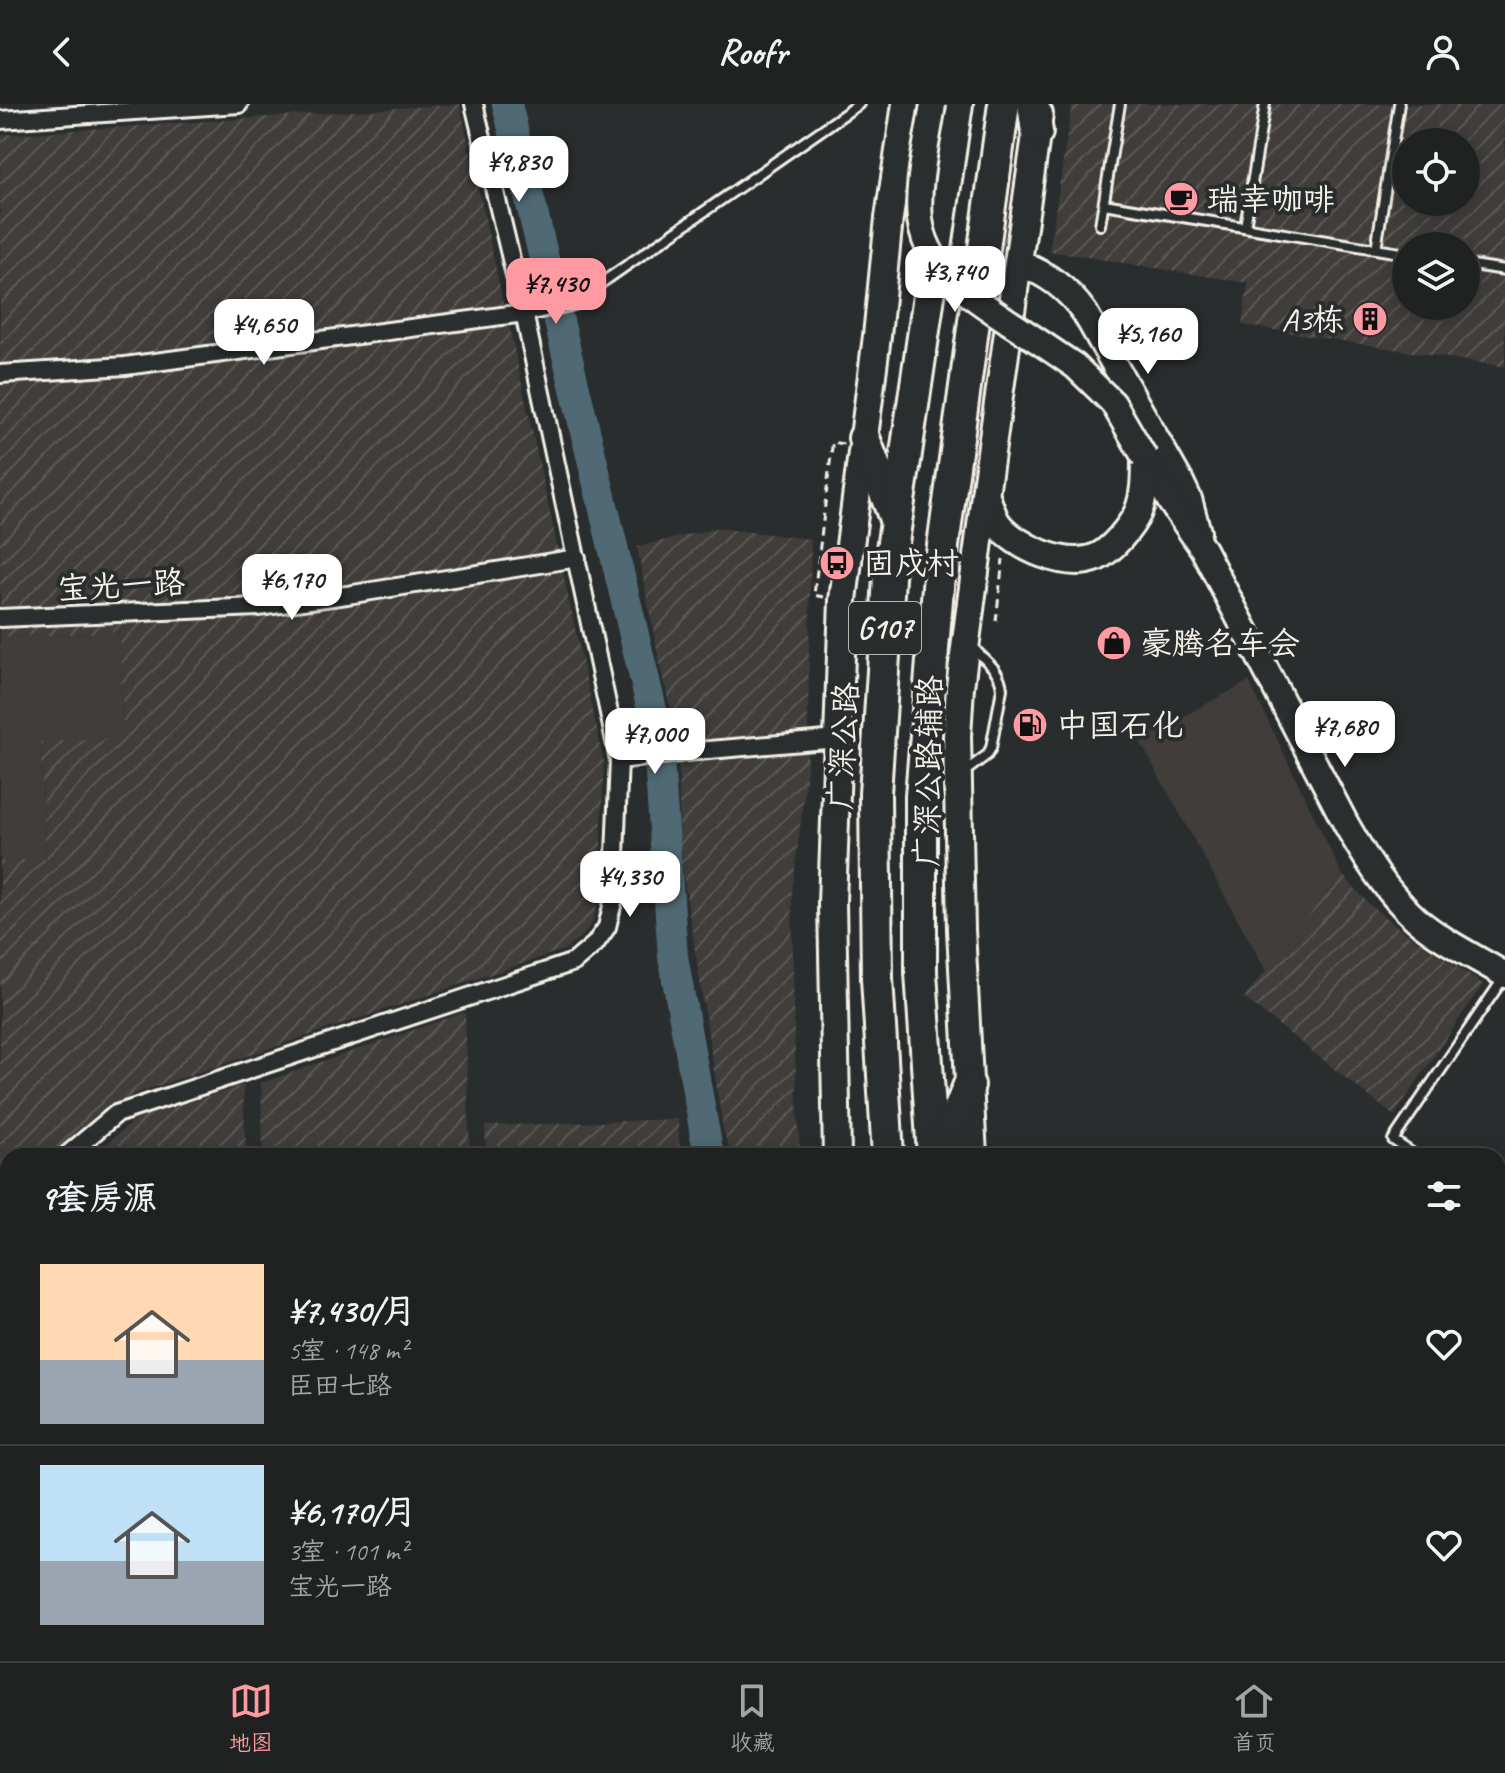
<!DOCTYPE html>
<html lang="zh">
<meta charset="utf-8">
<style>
body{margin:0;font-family:Caveat,"LXGW WenKai TC",sans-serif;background:#282a2a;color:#f1f3f6;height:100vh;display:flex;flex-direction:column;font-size:30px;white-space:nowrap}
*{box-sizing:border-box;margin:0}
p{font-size:26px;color:#a2a4a5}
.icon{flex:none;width:44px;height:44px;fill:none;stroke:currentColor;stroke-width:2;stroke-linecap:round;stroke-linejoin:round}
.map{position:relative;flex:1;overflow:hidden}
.drawer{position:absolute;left:0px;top:1044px;width:1506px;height:514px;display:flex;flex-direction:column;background:#202222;border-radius:24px 24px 0 0;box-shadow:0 4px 20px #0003,0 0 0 2px #3d3f40}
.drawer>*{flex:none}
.tools{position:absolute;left:1392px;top:24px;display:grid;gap:16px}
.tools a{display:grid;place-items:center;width:88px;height:88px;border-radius:50%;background:#202222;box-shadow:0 4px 20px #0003,0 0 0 2px #3d3f40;font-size:40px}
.price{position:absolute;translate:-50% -68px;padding:0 18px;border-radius:16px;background:#fff;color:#222;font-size:26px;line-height:52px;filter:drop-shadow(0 2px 4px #0008)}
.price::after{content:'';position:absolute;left:50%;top:48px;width:24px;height:18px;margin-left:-12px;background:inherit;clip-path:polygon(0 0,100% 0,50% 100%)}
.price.current{background:#ff9aa2;color:#111}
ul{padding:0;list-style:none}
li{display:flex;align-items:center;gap:24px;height:200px;padding:0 40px}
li+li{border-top:2px solid #3d3f40}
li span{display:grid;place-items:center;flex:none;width:224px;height:160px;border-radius:0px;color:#555}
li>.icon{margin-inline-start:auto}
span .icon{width:96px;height:96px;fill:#fffc;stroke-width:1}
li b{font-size:34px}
h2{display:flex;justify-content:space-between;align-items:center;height:96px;padding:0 40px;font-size:34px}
header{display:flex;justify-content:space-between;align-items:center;height:104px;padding:0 40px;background:#202222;font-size:36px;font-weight:600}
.tab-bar{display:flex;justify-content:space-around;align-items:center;height:112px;border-top:2px solid #3d3f40;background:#202222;font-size:22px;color:#a2a4a5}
.tab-bar a{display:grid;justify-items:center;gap:4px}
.tab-bar .current{color:#ff9aa2}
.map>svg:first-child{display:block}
</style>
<header><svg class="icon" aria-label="back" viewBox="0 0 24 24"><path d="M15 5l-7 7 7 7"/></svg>Roofr<svg class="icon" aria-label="person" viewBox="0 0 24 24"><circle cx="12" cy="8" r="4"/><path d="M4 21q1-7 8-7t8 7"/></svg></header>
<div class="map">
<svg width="1505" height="1557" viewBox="0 0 1505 1557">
<defs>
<pattern id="industrial-furrows" width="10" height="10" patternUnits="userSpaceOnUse" patternTransform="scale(2)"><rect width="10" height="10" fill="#3f3c3a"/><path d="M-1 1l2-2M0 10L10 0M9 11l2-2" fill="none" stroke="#5b5956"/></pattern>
<pattern id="grass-tufts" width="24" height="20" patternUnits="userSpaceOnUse" patternTransform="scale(2)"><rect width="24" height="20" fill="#4f6a59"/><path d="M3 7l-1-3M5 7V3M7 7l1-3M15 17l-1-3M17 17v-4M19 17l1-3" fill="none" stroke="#698071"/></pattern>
</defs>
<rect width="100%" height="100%" fill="#2a2d2e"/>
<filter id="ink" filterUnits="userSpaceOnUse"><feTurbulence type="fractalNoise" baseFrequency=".0125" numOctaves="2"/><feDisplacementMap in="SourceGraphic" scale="16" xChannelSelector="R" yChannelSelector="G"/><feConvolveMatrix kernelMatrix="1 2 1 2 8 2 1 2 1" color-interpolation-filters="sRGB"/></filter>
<g filter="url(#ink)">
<g fill="#3f3c3a">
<path d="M119,528L124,635L40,639L46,756L0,757V533Z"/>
<path d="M1249,577L1342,770L1266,867L1139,636Z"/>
<path d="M1498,1500L1505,1510V1557H1187L1182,1550H1498Z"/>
</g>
<g fill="url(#industrial-furrows)" fill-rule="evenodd">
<path d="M460,0L505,206L126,255L0,264V31Z"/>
<path d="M1072,0H1505V263L1242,221L1248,179L1049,147ZM1406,38H1466V98H1406ZM1406,142H1466V202H1406Z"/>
<path d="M508,216L604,657L599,796L593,817L584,830L566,845L134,990L98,1010L51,1052H8V1095L0,1103V757L46,755L40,638L124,634L119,528L0,533V277Z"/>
<path d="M716,424L811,435L807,666L792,789L794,929L800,1052H731L723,1024L680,752L678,635L662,571L637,443Z"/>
<path d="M1342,770L1369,800L1387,815L1407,830L1483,880L1394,1012L1244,894Z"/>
<path d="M465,908L470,1052H263L261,979Z"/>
<path d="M243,981L246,1052H92L134,1016Z"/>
<path d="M678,1015L680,1052H486L485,1022Z"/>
<rect x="320" y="1550" width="246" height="7"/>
<path d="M587,1550H777L778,1557H586Z"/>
</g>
<path fill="url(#grass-tufts)" stroke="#a2aea0" stroke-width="2" d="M1505,1199V1446L1498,1436V1204Z"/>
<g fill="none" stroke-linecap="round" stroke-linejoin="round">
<path stroke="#4f6a74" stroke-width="30" d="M507,0L657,627L673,853L709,1052"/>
<defs>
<g id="lane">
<path d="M1104,100L1406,150"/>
<path d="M1100,121L1120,0"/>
<path d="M1245,123L1265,0"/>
<path d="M1376,145L1399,0"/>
<path d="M1466,160L1505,166"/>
<path d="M577,196L859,0"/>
<path d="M963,669L987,651L991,644L1002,585C1000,563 983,557 971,541"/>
<path d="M1416,1052L1393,1036L1505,872"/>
<path d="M1498,1108L1505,1113"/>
<path d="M0,1477L8,1484"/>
<path d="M24,1550V1557"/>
</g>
<g id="street">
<path d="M0,16L239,0"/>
<path d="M0,270L125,262L524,209L577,196"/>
<path d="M0,514L258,503L347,491L577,454"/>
<path d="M619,656L686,648L838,635"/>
<path d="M66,1052L116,1010L574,858L595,840L607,823L613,798L619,656L524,209L474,0"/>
<path d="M0,1116L8,1108"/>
<path d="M0,1360H8"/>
<path d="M1498,1478L1505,1488"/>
<path d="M307,1550V1557"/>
<path d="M577,1557L578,1550"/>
</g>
<g id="secondary">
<path d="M1019,159C1047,170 1067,184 1085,209L1182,380L1189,395L1198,428"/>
<path d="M1145,354L1171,399L1203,445L1346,720C1366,755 1386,788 1416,815C1442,837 1475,853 1505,871"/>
<path d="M1096,1550L1102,1557"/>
<path d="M1060,1557L1064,1550"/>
</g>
<g id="primary">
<path d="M985,391C989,399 992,411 997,419C1015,443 1067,466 1097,453C1112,446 1131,423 1138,408C1145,391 1145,372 1145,354"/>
<path d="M837,1052L832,799L843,496L877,232L889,114L906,0"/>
<path d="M973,1052L961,826L957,632L960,583L985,391L1039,10"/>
<path d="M879,1550V1557"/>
<path d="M999,1550V1557"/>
</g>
<g id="highway">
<path d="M1033,0L1037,28"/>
<path d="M864,334L895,415"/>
<path d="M888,1052L877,874L875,690L890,459L957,0"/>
<path d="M933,1052L921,868V692L939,471L1004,0"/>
<path d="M941,1052L969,981"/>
<path d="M917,1550L918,1557"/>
<path d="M962,1550L963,1557"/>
</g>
</defs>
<use href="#lane" stroke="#f4f1e8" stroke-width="14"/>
<use href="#street" stroke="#f4f1e8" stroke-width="22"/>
<use href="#secondary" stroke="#f4f1e8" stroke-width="30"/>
<use href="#primary" stroke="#f4f1e8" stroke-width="32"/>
<use href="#highway" stroke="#f4f1e8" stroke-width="36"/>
<g stroke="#f4f1e8" stroke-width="3" stroke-dasharray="8 6" stroke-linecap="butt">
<path d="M824,493L814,491L832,343V338L844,340"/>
<path d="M996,517L1003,455"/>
</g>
<use href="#lane" stroke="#2a2d2e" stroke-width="8"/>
<use href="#street" stroke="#2a2d2e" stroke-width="16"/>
<use href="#secondary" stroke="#2a2d2e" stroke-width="24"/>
<use href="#primary" stroke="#2a2d2e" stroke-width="26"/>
<use href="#highway" stroke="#2a2d2e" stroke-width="30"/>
<defs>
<path id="secondary-bridge" d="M933,0C928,35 916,81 920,115C926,166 971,192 1009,218C1031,232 1053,247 1075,262L1113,299L1145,354"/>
</defs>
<use href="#secondary-bridge" stroke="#f4f1e8" stroke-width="30" stroke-linecap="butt"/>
<use href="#secondary-bridge" stroke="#2a2d2e" stroke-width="24"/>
</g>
</g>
<defs>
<symbol id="cafe-disc" viewBox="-11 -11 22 22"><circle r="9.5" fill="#ff9aa2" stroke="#2a2d2e"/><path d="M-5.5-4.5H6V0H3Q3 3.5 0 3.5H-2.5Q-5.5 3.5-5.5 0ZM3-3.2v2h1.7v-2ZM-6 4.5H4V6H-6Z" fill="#111"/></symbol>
<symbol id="building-disc" viewBox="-11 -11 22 22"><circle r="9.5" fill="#ff9aa2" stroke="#2a2d2e"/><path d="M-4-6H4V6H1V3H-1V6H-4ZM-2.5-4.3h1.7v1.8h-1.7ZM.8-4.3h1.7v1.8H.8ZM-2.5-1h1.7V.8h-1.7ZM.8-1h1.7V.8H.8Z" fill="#111"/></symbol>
<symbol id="bus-disc" viewBox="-11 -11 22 22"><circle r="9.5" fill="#ff9aa2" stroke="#2a2d2e"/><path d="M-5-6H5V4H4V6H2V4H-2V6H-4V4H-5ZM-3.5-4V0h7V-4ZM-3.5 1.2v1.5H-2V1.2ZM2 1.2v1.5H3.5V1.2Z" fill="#111"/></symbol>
<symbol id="shop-disc" viewBox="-11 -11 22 22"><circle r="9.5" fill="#ff9aa2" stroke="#2a2d2e"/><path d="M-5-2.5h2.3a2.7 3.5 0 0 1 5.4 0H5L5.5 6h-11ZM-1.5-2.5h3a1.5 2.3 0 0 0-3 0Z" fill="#111"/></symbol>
<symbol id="fuel-disc" viewBox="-11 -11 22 22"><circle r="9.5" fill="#ff9aa2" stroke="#2a2d2e"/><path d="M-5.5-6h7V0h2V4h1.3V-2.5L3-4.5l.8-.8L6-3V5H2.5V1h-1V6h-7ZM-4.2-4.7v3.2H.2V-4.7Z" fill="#111"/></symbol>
</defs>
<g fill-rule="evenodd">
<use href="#cafe-disc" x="1161" y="75" width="40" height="40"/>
<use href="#building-disc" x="1350" y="195" width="40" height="40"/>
<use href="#bus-disc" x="817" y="439" width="40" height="40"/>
<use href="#shop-disc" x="1094" y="519" width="40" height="40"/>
<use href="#fuel-disc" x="1010" y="601" width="40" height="40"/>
</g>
<g text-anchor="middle" stroke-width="8" stroke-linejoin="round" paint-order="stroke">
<rect fill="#2a2d2e" stroke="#b7b6b0" stroke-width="2" x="849" y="498" width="72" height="52" rx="6"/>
<g font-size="30" font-weight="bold" fill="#f4f1e8">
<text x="885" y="534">G107</text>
</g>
<g font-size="32" fill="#f4f1e8" stroke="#2a2d2e" text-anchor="start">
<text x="1207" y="106">瑞幸咖啡</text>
<text x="1344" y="226" text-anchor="end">A3栋</text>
<text x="863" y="470">固戍村</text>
<text x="1140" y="550">豪腾名车会</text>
<text x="1056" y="632">中国石化</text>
</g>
<g font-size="32" fill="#f4f1e8" stroke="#2a2d2e">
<text transform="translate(121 481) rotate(-3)" y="11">宝光一路</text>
<text transform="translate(843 642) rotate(-87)" y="11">广深公路</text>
<text transform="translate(928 667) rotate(-89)" y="11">广深公路辅路</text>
</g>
</g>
</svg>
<div class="tools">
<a><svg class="icon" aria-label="locate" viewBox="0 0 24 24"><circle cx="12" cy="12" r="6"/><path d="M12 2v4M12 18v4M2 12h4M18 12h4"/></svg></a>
<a><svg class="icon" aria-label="layers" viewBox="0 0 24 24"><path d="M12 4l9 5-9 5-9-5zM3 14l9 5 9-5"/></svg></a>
</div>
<b class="price" style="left:519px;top:100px">¥9,830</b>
<b class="price" style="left:955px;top:210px">¥3,740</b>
<b class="price current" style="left:556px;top:222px">¥7,430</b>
<b class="price" style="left:264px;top:263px">¥4,650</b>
<b class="price" style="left:1148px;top:272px">¥5,160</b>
<b class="price" style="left:292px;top:518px">¥6,170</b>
<b class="price" style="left:1345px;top:665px">¥7,680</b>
<b class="price" style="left:655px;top:672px">¥7,000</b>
<b class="price" style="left:630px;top:815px">¥4,330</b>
<section class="drawer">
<h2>9套房源<svg class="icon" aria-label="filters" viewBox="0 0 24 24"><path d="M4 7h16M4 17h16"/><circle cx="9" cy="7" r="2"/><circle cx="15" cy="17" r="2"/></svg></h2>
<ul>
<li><span style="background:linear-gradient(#ffd9b3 60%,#9aa5b1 0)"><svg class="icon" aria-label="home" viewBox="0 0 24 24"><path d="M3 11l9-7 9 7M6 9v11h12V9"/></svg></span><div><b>¥7,430/月</b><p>5室 · 148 m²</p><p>臣田七路</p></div><svg class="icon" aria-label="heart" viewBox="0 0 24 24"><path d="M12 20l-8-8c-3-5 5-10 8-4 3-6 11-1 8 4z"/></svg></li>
<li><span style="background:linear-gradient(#bfe0f5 60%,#9aa5b1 0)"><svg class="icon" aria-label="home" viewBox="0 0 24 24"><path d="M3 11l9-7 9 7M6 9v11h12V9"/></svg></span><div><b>¥6,170/月</b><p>3室 · 101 m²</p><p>宝光一路</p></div><svg class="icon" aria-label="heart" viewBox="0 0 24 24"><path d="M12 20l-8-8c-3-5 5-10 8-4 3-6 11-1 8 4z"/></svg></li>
</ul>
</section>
</div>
<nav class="tab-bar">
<a class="current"><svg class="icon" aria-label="map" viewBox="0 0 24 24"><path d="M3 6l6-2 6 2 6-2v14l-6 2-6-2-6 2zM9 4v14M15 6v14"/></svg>地图</a>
<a><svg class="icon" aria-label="saved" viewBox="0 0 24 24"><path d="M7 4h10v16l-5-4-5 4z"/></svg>收藏</a>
<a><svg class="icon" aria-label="home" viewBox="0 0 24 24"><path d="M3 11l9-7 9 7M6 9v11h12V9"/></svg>首页</a>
</nav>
